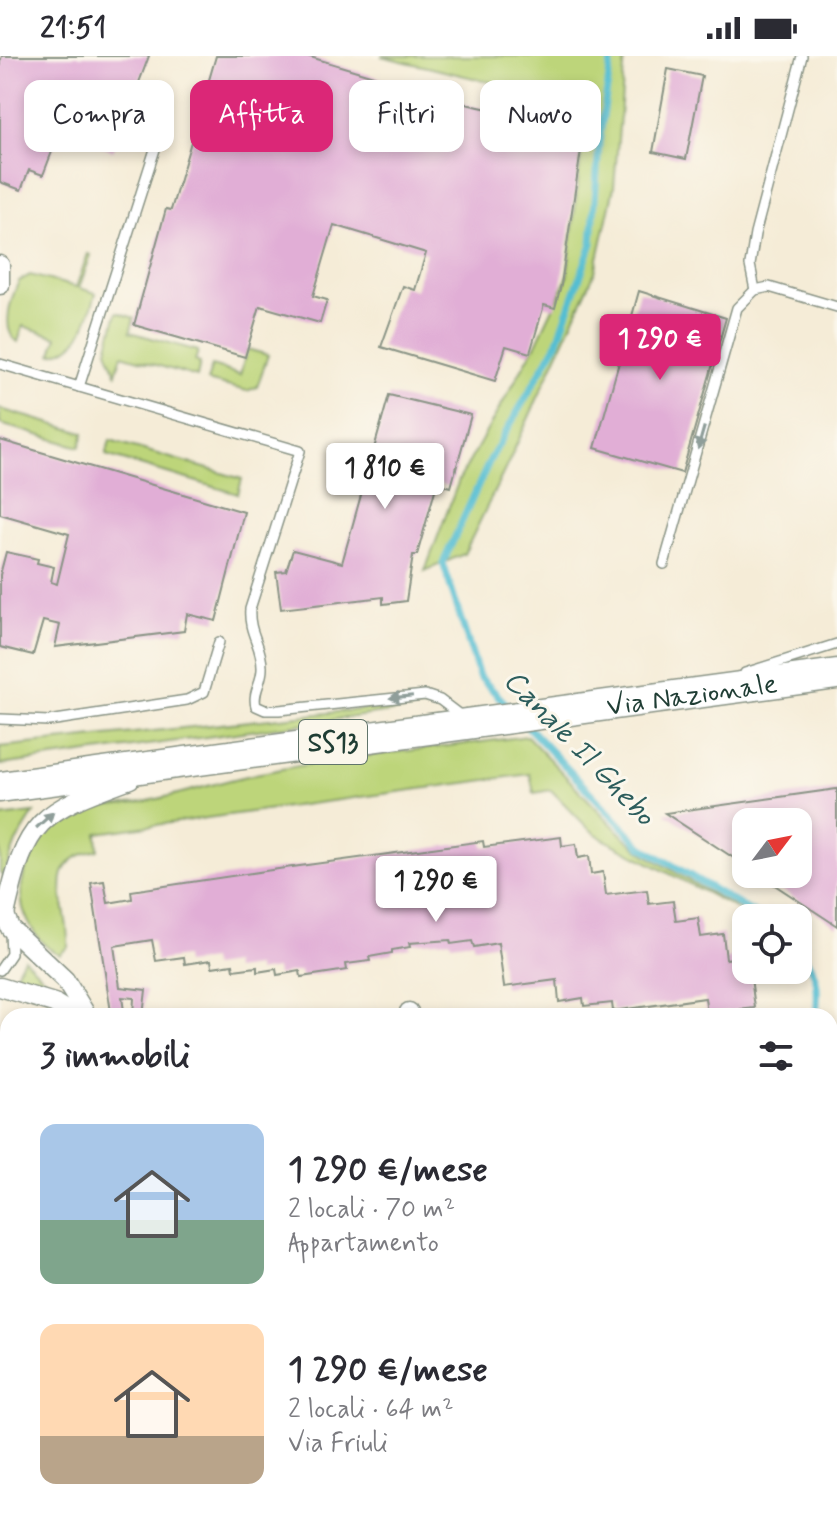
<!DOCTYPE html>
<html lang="it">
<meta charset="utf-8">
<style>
body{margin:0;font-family:Mynerve,sans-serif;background:#f7f7f7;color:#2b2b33;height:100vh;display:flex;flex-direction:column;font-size:30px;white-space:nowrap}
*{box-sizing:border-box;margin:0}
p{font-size:26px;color:#7c7c81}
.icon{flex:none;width:44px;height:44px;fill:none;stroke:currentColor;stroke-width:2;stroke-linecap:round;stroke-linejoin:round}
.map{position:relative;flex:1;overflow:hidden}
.panel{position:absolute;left:0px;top:952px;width:838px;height:512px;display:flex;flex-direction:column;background:#fff;border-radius:24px 24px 0 0;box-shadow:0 4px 12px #0003}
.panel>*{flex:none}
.top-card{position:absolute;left:24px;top:24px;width:790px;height:72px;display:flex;gap:16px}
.needle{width:52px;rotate:58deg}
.fabs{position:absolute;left:732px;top:752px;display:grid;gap:16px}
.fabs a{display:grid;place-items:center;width:80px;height:80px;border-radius:16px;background:#fff;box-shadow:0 4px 12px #0003;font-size:40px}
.price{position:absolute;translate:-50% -68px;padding:0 18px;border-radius:8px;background:#fff;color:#222;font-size:26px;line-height:52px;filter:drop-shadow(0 2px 4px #0008)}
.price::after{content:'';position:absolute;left:50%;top:48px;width:24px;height:18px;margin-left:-12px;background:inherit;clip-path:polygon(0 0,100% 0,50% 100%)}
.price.on{background:#db2777;color:#fff}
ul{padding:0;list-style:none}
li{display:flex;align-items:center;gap:24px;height:200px;padding:0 40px}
li span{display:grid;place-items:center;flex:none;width:224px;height:160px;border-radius:16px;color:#555}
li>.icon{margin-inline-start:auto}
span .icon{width:96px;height:96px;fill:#fffc;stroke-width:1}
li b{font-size:34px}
h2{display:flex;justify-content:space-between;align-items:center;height:96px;padding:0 40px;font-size:34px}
.pill{padding:0 28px;border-radius:16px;background:#fff;box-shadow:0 4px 12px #0003;font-size:28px;line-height:72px}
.pill.on{background:#db2777;color:#fff}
.status{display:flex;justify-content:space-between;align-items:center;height:56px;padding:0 40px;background:#fff;direction:ltr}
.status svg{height:22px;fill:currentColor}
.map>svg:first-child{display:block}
</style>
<div class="status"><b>21:51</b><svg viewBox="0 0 49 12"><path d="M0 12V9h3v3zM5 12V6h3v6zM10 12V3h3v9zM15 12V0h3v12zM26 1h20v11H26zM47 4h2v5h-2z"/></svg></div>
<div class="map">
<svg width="837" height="1464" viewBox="0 0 837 1464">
<rect width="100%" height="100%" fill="#fbf7ec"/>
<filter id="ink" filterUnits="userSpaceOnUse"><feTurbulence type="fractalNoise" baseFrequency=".0125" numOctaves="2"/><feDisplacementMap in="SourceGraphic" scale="16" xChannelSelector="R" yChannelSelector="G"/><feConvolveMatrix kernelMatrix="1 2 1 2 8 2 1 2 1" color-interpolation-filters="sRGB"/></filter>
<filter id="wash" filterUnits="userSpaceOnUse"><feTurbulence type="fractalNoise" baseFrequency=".006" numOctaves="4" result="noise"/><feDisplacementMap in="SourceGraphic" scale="32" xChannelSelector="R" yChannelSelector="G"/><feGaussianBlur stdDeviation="1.8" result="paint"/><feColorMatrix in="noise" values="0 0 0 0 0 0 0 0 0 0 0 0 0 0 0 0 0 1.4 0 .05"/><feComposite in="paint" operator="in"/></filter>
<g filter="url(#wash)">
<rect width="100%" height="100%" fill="#f5ecd7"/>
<g fill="#bdd57a" stroke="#6e8957" stroke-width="2">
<path d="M381,0H625L614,131L595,216L510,403L464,498L425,515L459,424L536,288L567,222L587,49Z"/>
<path d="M88,198L91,199L79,232L96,237C88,263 83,293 52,298L57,281L23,270L18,286C0,275 11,242 19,225L30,219L76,231Z"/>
<path d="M117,256L134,262L130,276L198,295L195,305L200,307L197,321L122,299L116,317L107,294Z"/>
<path d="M247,293L268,299L257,331L247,335L207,325L212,310L240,319Z"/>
<path d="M0,353L84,377L80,391L0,368Z"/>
<path d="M110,384L242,423L238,438L106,399Z"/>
<path d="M414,648L434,650L0,709V691Z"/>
<path d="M527,680L622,779L646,799L741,855L603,783L588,772L551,734L534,737L530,718L97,777L98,794C37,805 71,851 68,891L60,898C42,893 28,869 23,852C15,820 38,778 65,763C90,748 120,751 148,745C188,737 226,723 266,716C352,699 440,692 527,680Z"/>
<path d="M34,757L16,786L3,821L0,816V761Z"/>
<path d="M24,902L48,926L51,933L14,921Z"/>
</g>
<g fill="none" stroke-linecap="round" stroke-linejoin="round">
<g stroke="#55bed2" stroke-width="7">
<path d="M510,652L479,620L443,507L490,404L557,287L592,187L599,87L612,0"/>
<path d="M527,670L642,791L762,862"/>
<path d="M798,894C819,915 819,932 816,960"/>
<path d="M765,1464V1456"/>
</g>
</g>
<g id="blocks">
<g fill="#e1aed6">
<path d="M2,0H149L113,95L60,75L43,119L29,114L21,134L0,126V6Z"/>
<path d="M216,0H307L470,49L515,59L520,42L553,52L548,69L583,81L561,229L555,252L544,249L530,297L506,290L495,325L381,291L403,230L415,234L426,197L334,169L313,240L327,244L320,267L260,250L245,301L134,269L166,153L171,154Z"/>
<path d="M668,13L702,20L686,103L653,96Z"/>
<path d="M639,235L726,262L682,417L595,392Z"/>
<path d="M389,339L471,359L451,431L437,427L417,499H413L406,545L383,548V541L281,553L276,516L286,515L293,494L342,507Z"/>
<path d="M0,384L244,456L216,565L187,558L184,575L55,591L60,569L43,565L33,599L0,591V519L6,496L38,503L37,507L54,511L51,526L57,528L69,478L0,458Z"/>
<path d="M837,733V870L758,818H798V766H746V810L665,757Z"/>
<path d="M561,781L562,790L576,788L578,802L589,800L591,818L603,816L606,839L647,834L649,848L673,845L676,865L698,862L701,881L723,878L726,903L746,900V914H750L755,952L707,958L705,942L613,955L612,947L584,950L583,942L559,946L557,924L504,931L498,887L474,891L472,885L451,888L450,884L409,887L410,891L392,894V897L369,901L370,905L346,908L347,914L301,921L300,915L277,919L276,913L257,916V911L234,914L233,908L212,911L211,904L185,908L184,901L156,905L152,884L114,890L120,931L146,934L143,960H133L134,942L122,941L124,955L111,956L91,827L104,825L108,847L132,843L131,835L285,812L483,785L484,791Z"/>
<path d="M0,995L8,996V1203H0Z"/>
<path d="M0,1245H8V1331L0,1330Z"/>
<path d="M440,1456H703L702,1464H439Z"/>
</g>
</g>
</g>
<g filter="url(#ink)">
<use href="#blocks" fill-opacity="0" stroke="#8a9486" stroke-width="2"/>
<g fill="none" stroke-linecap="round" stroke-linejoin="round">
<defs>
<g id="lane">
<path d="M755,234L750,209L755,178L802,0"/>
<path d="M0,308L300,395L250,553C248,577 262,589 262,611C263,625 252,636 256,650L265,654H279L425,639L440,644L461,660"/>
<path d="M79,331L165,62"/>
<path d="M664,508L737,252L755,234L769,231L837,251"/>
<path d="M745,617L837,588"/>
<path d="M0,663L49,665L187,644L204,636L219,586"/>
<path d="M0,914L11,898L10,877"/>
</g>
<g id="street">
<path d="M0,209V229"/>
<path d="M2,851L10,872L65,924L87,960"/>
<path d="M5,859C26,763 39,756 130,723"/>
<path d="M0,931L54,947L75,960"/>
<path d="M409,960V956"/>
<path d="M830,1079L837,1036"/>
<path d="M0,1419L8,1420"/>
<path d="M362,1456L363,1464"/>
</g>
<g id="primary">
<path id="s1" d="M0,731L837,618"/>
</g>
</defs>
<use href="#lane" stroke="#8a9486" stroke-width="12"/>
<use href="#street" stroke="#8a9486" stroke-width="21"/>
<use href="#primary" stroke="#8a9486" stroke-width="33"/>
<use href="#lane" stroke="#fff" stroke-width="9"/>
<use href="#street" stroke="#fff" stroke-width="18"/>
<use href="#primary" stroke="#fff" stroke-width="30"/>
</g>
<defs><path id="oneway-solid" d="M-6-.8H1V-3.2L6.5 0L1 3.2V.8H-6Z" transform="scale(2)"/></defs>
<g fill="#8f9e9a">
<use href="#oneway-solid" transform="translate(701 382) rotate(106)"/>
<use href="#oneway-solid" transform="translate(401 641) rotate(174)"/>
<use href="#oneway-solid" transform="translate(45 764) rotate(-42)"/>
</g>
</g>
<g text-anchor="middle" stroke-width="6" stroke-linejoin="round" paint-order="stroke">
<rect fill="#fbf7ec" stroke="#61756b" stroke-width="2" x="299" y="664" width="68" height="44" rx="6"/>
<g font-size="26" font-weight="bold" fill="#1f3d34">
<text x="333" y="695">SS13</text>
</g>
<g font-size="28" fill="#1f3d34" stroke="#fbf7ec">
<text dy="10" stroke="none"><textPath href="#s1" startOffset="698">Via Nazionale</textPath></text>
</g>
<g font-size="30" font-style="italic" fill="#2c5d5c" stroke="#fbf7ec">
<text transform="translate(580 691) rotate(46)" y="10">Canale Il Ghebo</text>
</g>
</g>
</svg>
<div class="fabs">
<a><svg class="needle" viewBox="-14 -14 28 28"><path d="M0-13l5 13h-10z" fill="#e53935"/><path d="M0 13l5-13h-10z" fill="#7c7c81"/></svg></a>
<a><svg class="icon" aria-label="locate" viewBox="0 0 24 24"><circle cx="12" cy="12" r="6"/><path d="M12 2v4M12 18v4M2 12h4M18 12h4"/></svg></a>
</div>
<b class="price on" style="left:660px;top:326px">1 290 €</b>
<b class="price" style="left:385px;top:455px">1 810 €</b>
<b class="price" style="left:436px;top:868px">1 290 €</b>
<div class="top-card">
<a class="pill">Compra</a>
<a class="pill on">Affitta</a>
<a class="pill">Filtri</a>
<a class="pill">Nuovo</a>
</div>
<section class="panel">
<h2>3 immobili<svg class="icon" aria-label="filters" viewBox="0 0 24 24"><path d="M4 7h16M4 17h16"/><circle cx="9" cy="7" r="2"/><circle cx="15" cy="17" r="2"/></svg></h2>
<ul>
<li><span style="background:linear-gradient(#a9c7e8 60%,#7fa58c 0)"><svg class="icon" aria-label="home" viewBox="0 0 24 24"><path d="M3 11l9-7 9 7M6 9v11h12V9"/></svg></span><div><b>1 290 €/mese</b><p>2 locali · 70 m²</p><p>Appartamento</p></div></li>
<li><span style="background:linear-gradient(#ffd9b3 70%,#b9a48a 0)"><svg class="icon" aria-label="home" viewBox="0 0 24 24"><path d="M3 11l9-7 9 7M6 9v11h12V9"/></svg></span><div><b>1 290 €/mese</b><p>2 locali · 64 m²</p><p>Via Friuli</p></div></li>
</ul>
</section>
</div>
